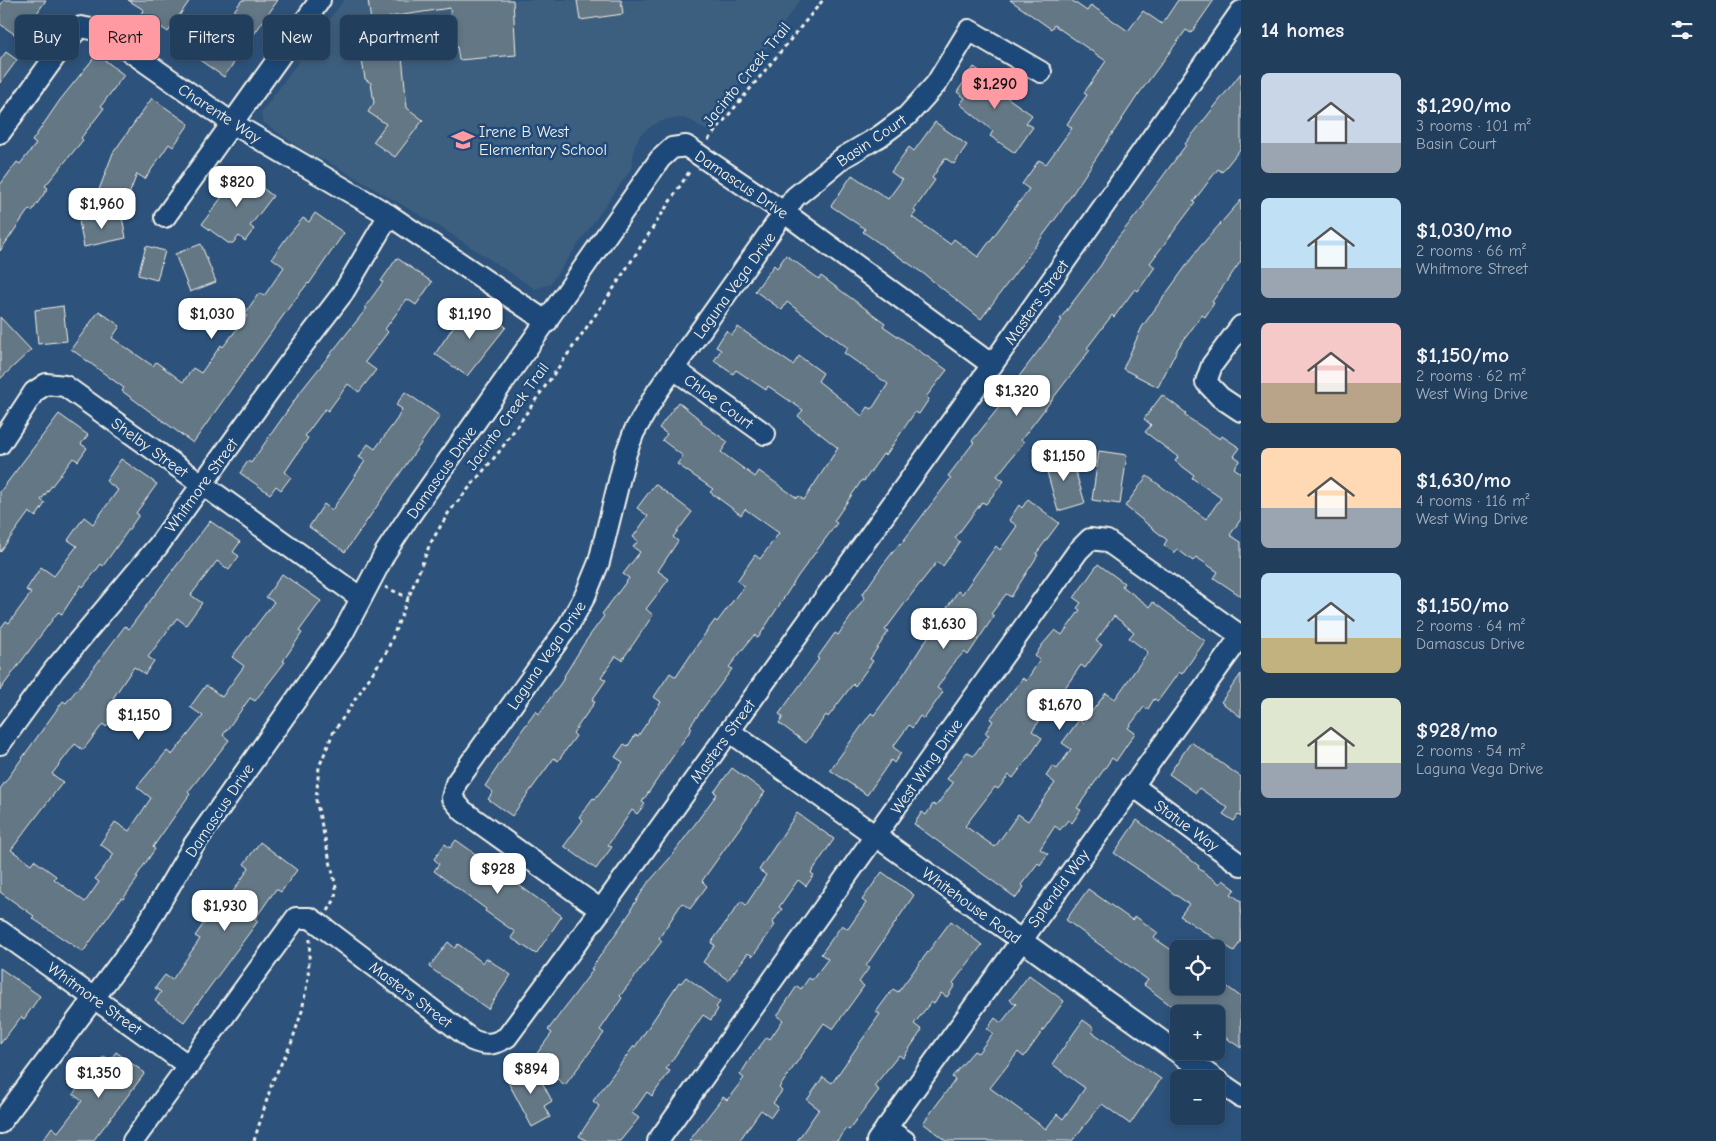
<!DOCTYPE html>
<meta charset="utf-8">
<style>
body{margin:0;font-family:"Comic Neue",sans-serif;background:#2e4966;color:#f1f3f6;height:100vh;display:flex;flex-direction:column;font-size:19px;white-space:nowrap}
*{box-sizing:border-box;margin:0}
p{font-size:16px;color:#a2aebc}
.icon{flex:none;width:28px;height:28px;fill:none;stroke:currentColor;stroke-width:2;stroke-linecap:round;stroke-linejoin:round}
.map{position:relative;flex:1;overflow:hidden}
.sheet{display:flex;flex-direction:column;background:#223e5d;width:475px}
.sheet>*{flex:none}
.banner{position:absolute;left:15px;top:15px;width:475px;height:45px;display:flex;gap:10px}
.tools{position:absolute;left:1170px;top:940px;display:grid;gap:10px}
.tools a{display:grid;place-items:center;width:55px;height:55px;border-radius:8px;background:#223e5d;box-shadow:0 2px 8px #0003,0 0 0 1px #3f5772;font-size:25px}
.price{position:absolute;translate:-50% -42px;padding:0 11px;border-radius:10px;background:#fff;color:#222;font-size:16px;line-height:32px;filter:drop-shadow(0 1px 2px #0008)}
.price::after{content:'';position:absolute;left:50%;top:30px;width:15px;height:11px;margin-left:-8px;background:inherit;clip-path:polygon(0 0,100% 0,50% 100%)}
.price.on{background:#ff9aa2;color:#111}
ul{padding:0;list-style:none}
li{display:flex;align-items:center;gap:15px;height:125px;padding:0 20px}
li span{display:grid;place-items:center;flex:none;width:140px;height:100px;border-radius:8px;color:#555}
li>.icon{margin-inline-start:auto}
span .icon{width:60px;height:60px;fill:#fffc;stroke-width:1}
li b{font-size:21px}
h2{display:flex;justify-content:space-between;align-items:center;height:60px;padding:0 20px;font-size:21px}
.tag{padding:0 18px;border-radius:8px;background:#223e5d;box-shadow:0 2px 8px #0003,0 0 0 1px #3f5772;font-size:18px;line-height:45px}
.tag.on{background:#ff9aa2;color:#111}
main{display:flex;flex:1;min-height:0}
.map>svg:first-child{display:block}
</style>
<main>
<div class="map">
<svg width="1241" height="1141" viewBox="0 0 1241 1141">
<rect width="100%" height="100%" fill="#2d537c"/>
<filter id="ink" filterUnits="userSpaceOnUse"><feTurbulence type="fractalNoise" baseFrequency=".02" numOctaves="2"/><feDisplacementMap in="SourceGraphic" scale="10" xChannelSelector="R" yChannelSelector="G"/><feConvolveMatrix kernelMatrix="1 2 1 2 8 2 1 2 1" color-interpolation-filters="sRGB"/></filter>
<g filter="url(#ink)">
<path fill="#3e5e7f" d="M344,0H800L707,131L692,121L682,118L667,119L653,125L640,135L635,145L631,169L550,284L535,289L442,228L327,161L309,154L263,122L261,113Z"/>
<g fill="#647785" stroke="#f4f1e8" fill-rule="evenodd">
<path d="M4,0H46L20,38L0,24V6Z"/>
<path d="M128,0H190L168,32L141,13L144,10Z"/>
<path d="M242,0H278L224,77L194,56L200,47L194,43L204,29L215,36Z"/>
<path d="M368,0H513L516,55L459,60L457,46L453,47L450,8L389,17L393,50L402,56L407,108L423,120L395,157L373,142L386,124L368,112L374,103L371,83L365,79L362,60L365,55L364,44L374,42Z"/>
<path d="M577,0H621L623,14L580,20Z"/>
<path d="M1010,0H1071L1087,11L1091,5L1128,31L1143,11L1162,24L1178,0H1214L1191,33L1186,30L1138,95L1059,214L981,319L924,274L863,232L865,229L831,206L852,175L888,199L902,180L891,172L909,147L914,151L935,122L967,145L954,164L945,158L932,178L935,180L914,210L916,212L912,217L950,244L954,239L978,257L1029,189L1022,184L1039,160L1046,164L1072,128L1067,124L1087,95L1084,93L1106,61L1054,25L1051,29Z"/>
<path d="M6,52L17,60L0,83V60Z"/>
<path d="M97,54L124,75L101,106L104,108L81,138L83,140L45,186L48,188L32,211L29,209L0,251V185L17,162L20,164L36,144L32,141L60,100Z"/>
<path d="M974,67L998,84L995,89L1032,115L1026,123L1033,127L1015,153L990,136L993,131L960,104L965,98L957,92Z"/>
<path d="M1241,73V148L1222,172L1218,169L1193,202L1195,203L1150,263L1155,267L1138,291L1135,289L1114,317L1112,315L1087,348L1090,350L1021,440L1024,442L997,476L1004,481L986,504L982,502L955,538L960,542L943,566L937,562L914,591L885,630L888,632L870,659L873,661L855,686L853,684L828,717L826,715L806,743L779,723L783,717L779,714L819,659L817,658L835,633L838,635L865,597L862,595L882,566L900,543L901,544L951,478L948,476L974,442L972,441L1020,381L1017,379L1062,320L1060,319L1101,265L1116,240L1145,204L1143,203L1186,145L1185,144Z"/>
<path d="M152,98L189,124L173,147L169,144L145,179L137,174L125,205L97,195L113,153Z"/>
<path d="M236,168L273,196L250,226L254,229L245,241L239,236L233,243H228L202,224L224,194L219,191Z"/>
<path d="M1241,200V261L1212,302L1214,303L1205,317L1202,315L1178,348L1158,387L1123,369L1142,327L1199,248Z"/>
<path d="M121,212L126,238L84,247L79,221Z"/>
<path d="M315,213L344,233L309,284L308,283L290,306L193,443L122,391L124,388L71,349L99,311L120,326L112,338L153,366L156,362L183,382L193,368L201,373L221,345L223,347L247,316L244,315L259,293L264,296L284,267L272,258L287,237L303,218L309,222Z"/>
<path d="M201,244L216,282L190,292L175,254Z"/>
<path d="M146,246L165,251L157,280L138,275Z"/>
<path d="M786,255L819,279L821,276L885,323L883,326L947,370L926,397L929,399L919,414L915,412L886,455L883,454L864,481L862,480L834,521L837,523L798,576L758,638L754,635L729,667L732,669L690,726L692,728L642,802L645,804L637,814L632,810L608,845L612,847L596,869L564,846L583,820L579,817L593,798L595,799L623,762L615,757L624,744L628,746L635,735L638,736L661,702L654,697L670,673L676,677L702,638L715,620L717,622L744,586L737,581L755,555L760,559L779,533L745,509L741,515L710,492L713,489L677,464L683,456L662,440L667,434L659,428L678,402L702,421L701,423L728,442L721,452L755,477L759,471L797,498L799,496L804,500L838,448L798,416L803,410L768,386L766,390L736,370L733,374L714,361L721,350L716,347L726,331L732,335L738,327L793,365L799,356L823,373L818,381L862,416L868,407L872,409L888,384L844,353L848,348L787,302L782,310L755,291L774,265L777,268Z"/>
<path d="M397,258L432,282L416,305L407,299L385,329L388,332L365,362L376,370L359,392L348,384L328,411L325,409L305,436L308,438L285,472L291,477L281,490L276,486L270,494L240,473L248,461L251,463L301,391L367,308L365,307L383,282L381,281Z"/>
<path d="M476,305L506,327L467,376L435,354L464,311L469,315Z"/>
<path d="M63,306L67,341L38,344L35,310Z"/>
<path d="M0,317L31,350L0,379Z"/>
<path d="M405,392L440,416L345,552L309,527L324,504L332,510L365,461L359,457L368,444L375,449L397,419L402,409L396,405Z"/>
<path d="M1162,395L1186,413L1184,415L1220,439L1222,436L1240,448L1234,456L1240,460L1234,468L1241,473V519L1230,535L1241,542V596L1214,578L1218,572L1196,557L1193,561L1177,549L1175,553L1164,545L1167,540L1125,506L1147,476L1206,519L1221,498L1192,478L1194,475L1175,461L1178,457L1145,432L1151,425L1144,419Z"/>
<path d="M59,414L88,435L81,444L87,448L78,461L73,458L41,500L45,503L36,517L29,512L0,552V492Z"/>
<path d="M1099,451L1127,455L1120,504L1092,500Z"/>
<path d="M1070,453L1085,503L1058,511L1044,461Z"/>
<path d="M121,459L157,484L136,513L139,515L103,566L101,564L83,587L81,585L62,614L58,612L0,690V629L6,621L9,623L31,593L26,590L41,567L54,576L77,546L68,540L84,517L93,524L118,490L106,481Z"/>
<path d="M655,484L692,512L673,537L678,541L658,571L669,579L646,609L653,615L634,643L622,660L616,656L601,677L606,680L592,700L595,702L573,733L576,736L558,761L554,758L512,816L488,799L493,792L485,786L520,733L536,711L539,714L565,677L564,676L585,642L604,616L602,614L629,578L623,574L640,552L633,547L638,541L633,537L648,516L637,508Z"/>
<path d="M1028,499L1059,523L1036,554L1038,555L1011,597L1006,594L991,614L994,616L968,655L964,652L954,663L937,688L943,692L924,719L920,716L912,728L909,725L893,747L901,753L894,763L891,760L867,795L830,770L871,713L874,715L898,683L958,591L962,594L996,546L1000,550L1017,526L1009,520L1019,505L1022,508Z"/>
<path d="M210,521L240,542L233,552L239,556L229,570L217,561L191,595L202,603L186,625L177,618L148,657L154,661L145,674L134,667L113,698L122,705L106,727L103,724L83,750L75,744L52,774L63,782L11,850L31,864L34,860L56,876L54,879L85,902L99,882L95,879L114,854L100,844L115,822L129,831L151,798L137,787L167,751L172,755L203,716L190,707L206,685L222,697L244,666L232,657L274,602L266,597L282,574L321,601L299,631L302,633L283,661L285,662L255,701L250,698L223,735L229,740L188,792L190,794L153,847L155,849L136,877L138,878L123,899L121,898L83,952L32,918L34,916L0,892V789L63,701L66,703L86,678L125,626L129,629Z"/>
<path d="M1098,564L1124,583L1122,586L1150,607L1153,602L1205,641L1182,674L1179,672L1158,701L1154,699L1148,709L1144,707L1128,728L1135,733L1116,761L1112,758L1077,808L1081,810L1072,823L1068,820L1060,830L1055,826L1040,849L1048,854L1040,865L1038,863L1021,885L1024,887L1016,898L914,824L922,812L926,815L933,804L936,806L953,783L947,779L967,752L973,756L989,735L985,733L993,721L990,719L1023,678L1026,681L1040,660L1035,656L1042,645L1055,630L1062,635L1080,610L1077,608L1081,603L1074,598ZM1114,616L1134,632L1129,638L1148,652L1115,699L1106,693L1083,723L1079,720L1062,743L1071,749L1057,769L1053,766L1046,776L1055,783L1028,821L1018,814L995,847L965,826L995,787L998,789L1009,775L1013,778L1029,757L1042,738L1032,731L1044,715L1041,713L1046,704L1057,689L1062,692L1081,665L1085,668L1102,645L1096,641Z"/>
<path d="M1241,674V717L1221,702Z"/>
<path d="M1191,742L1241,777V817L1238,815L1234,821L1223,814L1228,808L1199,788L1196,793L1169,774Z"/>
<path d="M732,768L765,792L702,881L707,886L690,909L682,903L659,938L662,941L620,996L622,998L600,1030L604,1033L565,1085L532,1060L552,1033L548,1030L593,970L591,969L632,910L631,909L647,884L670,858L717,794L714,792Z"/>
<path d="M797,813L834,839L811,873L814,875L806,886L798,880L779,907L782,909L772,923L775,925L753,956L748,953L728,980L703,962L715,945L711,943L741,901L746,905L766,875L759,870Z"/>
<path d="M1137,820L1199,866L1198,868L1220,884L1223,880L1235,889L1231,894L1241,901V941L1234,951L1180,916L1189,904L1114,853Z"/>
<path d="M456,840L562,916L536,954L511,938L515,932L485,911L486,909L434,871L439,864L434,859L445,844L450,848Z"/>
<path d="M260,842L297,870L281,892L276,889L255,919L258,921L184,1022L155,1001L161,992L155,988L165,975L172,980L200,939L195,936L207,919L205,917L221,895L228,899L249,868L244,864Z"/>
<path d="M882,872L914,895L866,966L869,968L859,982L864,986L833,1029L824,1023L779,1088L782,1091L773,1103L778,1107L771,1117L761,1110L739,1141H689L723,1097L727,1100L744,1078L740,1075L750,1059L767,1037L770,1039L783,1020L777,1016L797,986L801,989L809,978L812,980L828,959L821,954L842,925L848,929L866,903L862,900Z"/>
<path d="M1088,889L1132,920L1135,916L1158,933L1154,938L1173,951L1171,955L1179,961V986H1218L1221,982L1241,997V1048L1216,1031V1014H1190L1181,1007L1178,1011L1144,985L1148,980L1066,920Z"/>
<path d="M951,921L982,945L953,983L955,985L947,997L941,993L934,1004L931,1002L914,1024L922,1030L903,1058L899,1055L874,1086L879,1090L849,1130L846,1128L837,1141H797L819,1109L807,1100L823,1077L832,1083L880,1014L876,1012L893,989L898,992Z"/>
<path d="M448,942L455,948L458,944L483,963L486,958L511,975L488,1009L429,967Z"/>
<path d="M0,968L40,996L24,1019L21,1017L0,1044Z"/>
<path d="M1029,975L1064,1001L1024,1057L1018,1052L990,1088L1046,1129L1057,1114L1063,1119L1085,1088L1052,1064L1083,1020L1094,1028L1092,1032L1161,1079L1130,1124L1102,1104L1072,1141H946L923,1123L955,1080L952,1077L961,1066L974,1051L978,1053L993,1033L987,1029L995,1018L1001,1023L1016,1004L1010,1000Z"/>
<path d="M686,977L720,1002L716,1007L718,1009L711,1020L703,1015L666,1069L670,1071L652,1096L647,1092L632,1113L639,1118L620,1141H587L579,1136L599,1106L593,1101L634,1046L635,1047L679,982L681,983Z"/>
<path d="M116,1052L145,1073L93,1141H42L52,1127L58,1132L82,1101L73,1094L89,1073L104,1056L110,1060Z"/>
<path d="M531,1061L552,1101L544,1106L550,1117L532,1127L507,1080L523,1071Z"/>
</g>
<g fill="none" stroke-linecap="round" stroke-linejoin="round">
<defs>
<g id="minor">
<path d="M0,133L67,40L81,27L101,31L232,123L389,215L547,322"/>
<path d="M165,217L320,0"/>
<path d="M1241,326L1212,365L1206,382L1220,397L1241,411"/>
<path d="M674,369L765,434"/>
<path d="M0,444L34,392L46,384L65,386L361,598"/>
<path d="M729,731L1215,1079"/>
<path d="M0,744L54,670L158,546L287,366L343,293L389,215"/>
<path d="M1132,785L1241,865"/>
<path d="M601,910L463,811L452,798L456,783L567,628L585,596L599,562L626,453L634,432L657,392L795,197L844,157L880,136L907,116L936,84L969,30L1041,72"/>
<path d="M0,931L189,1066"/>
<path d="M1216,1080L1241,1097"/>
<path d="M0,1123L139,938L193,846L343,633L385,553L410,515L660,159L672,148L686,146L785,213L992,365"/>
<path d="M886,1128L905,1141"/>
<path d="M133,1141L296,918H310L319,924L472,1040C486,1046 494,1045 507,1037L601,910L992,365L1241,11"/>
<path d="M658,1141L1078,551L1090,539L1107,541L1241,636"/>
<path d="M877,1141L1241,636"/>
</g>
</defs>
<use href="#minor" stroke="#f4f1e8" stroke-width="24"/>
<g stroke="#f4f1e8" stroke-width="3" stroke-dasharray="4 4" stroke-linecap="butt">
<path d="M708,140L823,0"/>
<path d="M385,587L409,598"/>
<path d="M328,911L335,899L336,887L316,800L319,767L333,733L387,651L430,544L449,512L499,452L608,297L691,169"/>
<path d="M254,1141L273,1080L291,1044L302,1011L308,978L310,939"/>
</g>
<use href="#minor" stroke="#1f4a7a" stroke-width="20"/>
</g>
</g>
<defs>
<symbol id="school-bare" viewBox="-9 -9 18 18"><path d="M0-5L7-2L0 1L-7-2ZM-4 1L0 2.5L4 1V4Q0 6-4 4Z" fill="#ff9aa2" stroke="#1f4a7a" stroke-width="2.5" paint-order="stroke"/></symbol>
</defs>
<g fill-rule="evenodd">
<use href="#school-bare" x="447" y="124" width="32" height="32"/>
</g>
<g text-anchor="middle" stroke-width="5" stroke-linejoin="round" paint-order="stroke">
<g font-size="16" fill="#f4f1e8" stroke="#1f4a7a">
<text transform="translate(746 74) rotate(-51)" y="6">Jacinto Creek Trail</text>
<text transform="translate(220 113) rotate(33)" y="6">Charente Way</text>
<text transform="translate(871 140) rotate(-34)" y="6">Basin Court</text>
<text transform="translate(742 184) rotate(34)" y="6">Damascus Drive</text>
<text transform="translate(734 285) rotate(-54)" y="6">Laguna Vega Drive</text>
<text transform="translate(1036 302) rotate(-55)" y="6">Masters Street</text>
<text transform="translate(719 401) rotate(36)" y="6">Chloe Court</text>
<text transform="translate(507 416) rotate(-54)" y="6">Jacinto Creek Trail</text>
<text transform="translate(150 447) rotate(36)" y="6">Shelby Street</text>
<text transform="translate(441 472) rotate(-55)" y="6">Damascus Drive</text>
<text transform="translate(201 485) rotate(-54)" y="6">Whitmore Street</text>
<text transform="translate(546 655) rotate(-56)" y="6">Laguna Vega Drive</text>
<text transform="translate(722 741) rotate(-54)" y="6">Masters Street</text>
<text transform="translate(926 766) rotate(-55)" y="6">West Wing Drive</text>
<text transform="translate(219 810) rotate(-56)" y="6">Damascus Drive</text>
<text transform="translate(1187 825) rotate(36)" y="6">Statue Way</text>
<text transform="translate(1058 888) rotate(-54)" y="6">Splendid Way</text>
<text transform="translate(972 905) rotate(36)" y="6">Whitehouse Road</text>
<text transform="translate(411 994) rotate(37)" y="6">Masters Street</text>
<text transform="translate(95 998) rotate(36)" y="6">Whitmore Street</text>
</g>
<g font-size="16" fill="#f4f1e8" stroke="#1f4a7a" text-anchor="start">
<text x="479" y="137">Irene B West<tspan x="479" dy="18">Elementary School</tspan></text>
</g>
</g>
</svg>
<div class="tools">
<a><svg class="icon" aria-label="locate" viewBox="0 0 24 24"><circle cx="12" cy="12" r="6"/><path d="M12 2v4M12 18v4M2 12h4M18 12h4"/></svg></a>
<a>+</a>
<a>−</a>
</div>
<b class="price on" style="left:995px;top:110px">$1,290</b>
<b class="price" style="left:237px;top:208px">$820</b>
<b class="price" style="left:102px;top:230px">$1,960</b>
<b class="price" style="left:212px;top:340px">$1,030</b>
<b class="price" style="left:470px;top:340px">$1,190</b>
<b class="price" style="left:1017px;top:417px">$1,320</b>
<b class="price" style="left:1064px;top:482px">$1,150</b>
<b class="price" style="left:944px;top:650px">$1,630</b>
<b class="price" style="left:1060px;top:731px">$1,670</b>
<b class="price" style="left:139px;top:741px">$1,150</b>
<b class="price" style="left:498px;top:895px">$928</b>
<b class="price" style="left:225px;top:932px">$1,930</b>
<b class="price" style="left:531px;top:1095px">$894</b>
<b class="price" style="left:99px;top:1099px">$1,350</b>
<div class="banner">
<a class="tag">Buy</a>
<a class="tag on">Rent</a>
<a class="tag">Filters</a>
<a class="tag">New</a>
<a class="tag">Apartment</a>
</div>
</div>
<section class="sheet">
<h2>14 homes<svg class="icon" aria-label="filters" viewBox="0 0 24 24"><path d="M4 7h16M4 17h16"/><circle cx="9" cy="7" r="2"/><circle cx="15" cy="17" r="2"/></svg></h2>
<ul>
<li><span style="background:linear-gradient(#c9d6e8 70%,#9aa5b1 0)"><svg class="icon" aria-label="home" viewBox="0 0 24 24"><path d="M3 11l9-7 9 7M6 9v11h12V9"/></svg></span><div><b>$1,290/mo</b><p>3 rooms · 101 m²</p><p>Basin Court</p></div></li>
<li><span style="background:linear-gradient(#bfe0f5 70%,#9aa5b1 0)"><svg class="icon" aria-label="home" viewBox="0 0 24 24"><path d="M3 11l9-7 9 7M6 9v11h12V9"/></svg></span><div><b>$1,030/mo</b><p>2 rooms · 66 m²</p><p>Whitmore Street</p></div></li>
<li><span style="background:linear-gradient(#f6c9c9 60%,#b9a48a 0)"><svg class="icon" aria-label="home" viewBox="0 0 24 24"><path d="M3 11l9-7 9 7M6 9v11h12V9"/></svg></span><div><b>$1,150/mo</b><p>2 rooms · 62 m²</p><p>West Wing Drive</p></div></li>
<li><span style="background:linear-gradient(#ffd9b3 60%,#9aa5b1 0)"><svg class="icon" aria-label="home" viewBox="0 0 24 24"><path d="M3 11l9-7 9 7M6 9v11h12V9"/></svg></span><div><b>$1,630/mo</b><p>4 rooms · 116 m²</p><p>West Wing Drive</p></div></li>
<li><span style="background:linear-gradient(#bfe0f5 65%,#c2b280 0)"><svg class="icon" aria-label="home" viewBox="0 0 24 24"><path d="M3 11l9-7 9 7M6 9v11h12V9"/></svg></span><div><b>$1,150/mo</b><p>2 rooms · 64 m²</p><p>Damascus Drive</p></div></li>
<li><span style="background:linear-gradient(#dfe7d0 65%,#9aa5b1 0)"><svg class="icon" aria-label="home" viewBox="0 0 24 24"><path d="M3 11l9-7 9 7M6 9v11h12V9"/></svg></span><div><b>$928/mo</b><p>2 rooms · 54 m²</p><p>Laguna Vega Drive</p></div></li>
</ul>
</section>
</main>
